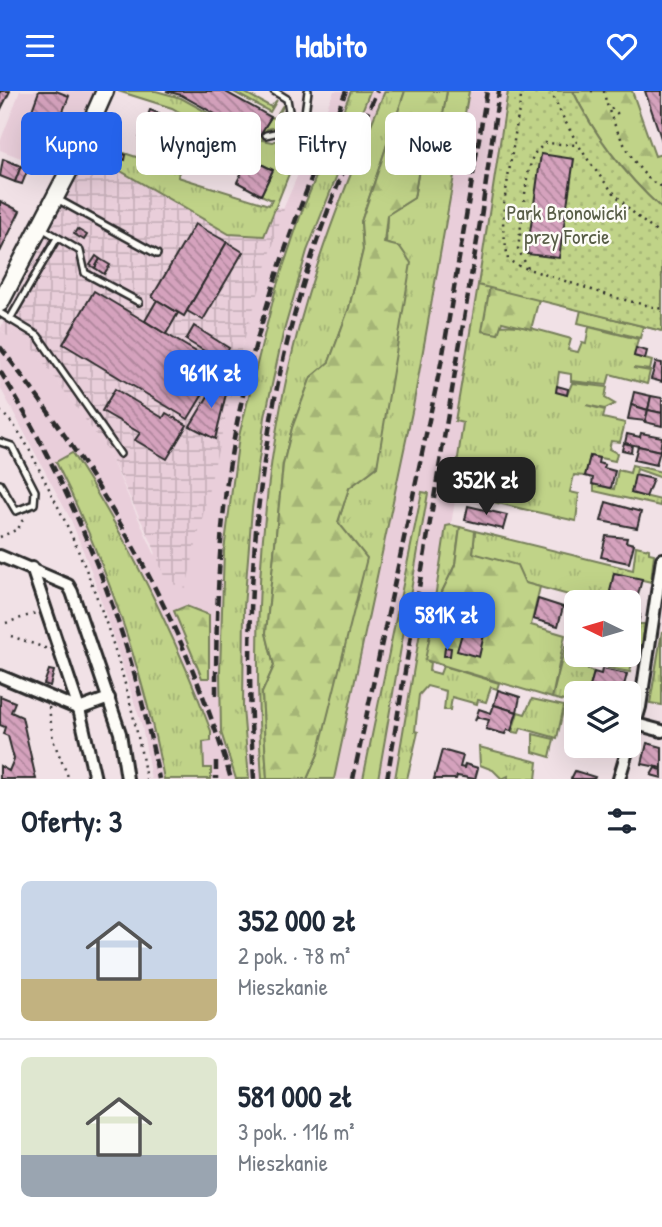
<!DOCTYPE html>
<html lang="pl">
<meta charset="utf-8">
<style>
body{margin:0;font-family:"Patrick Hand",sans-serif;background:#f6f6f7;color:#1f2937;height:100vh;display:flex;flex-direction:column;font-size:26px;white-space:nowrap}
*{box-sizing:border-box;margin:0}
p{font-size:23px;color:#747a83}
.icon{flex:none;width:38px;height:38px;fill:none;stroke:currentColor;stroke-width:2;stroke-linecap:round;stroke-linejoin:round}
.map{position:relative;height:688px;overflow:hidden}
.drawer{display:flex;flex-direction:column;background:#fff;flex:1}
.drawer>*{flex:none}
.hud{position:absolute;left:21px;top:21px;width:621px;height:63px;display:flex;gap:14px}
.needle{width:46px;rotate:275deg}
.fabs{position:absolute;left:564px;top:499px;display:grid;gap:14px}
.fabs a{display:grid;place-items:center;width:77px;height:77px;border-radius:10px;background:#fff;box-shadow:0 7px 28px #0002;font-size:35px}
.price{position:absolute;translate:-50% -60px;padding:0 16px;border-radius:14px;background:#2563eb;color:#fff;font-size:23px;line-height:46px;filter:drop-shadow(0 2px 4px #0008)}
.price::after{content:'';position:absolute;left:50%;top:42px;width:21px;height:16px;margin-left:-10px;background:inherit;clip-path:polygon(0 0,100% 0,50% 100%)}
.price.on{background:#222;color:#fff}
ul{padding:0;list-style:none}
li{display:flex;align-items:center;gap:21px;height:175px;padding:0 21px}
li+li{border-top:2px solid #e0e1e3}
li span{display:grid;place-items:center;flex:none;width:196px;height:140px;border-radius:10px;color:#555}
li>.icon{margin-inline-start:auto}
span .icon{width:84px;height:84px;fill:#fffc;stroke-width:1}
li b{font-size:30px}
h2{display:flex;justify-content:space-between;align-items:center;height:84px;padding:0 21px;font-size:30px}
.tag{padding:0 24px;border-radius:10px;background:#fff;box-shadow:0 7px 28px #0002;font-size:24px;line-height:63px}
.tag.on{background:#2563eb;color:#fff}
header{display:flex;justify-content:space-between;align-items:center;height:91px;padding:0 21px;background:#2563eb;color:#fff;font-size:32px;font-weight:800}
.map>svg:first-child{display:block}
</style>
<header><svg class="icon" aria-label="menu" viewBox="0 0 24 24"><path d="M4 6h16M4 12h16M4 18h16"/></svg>Habito<svg class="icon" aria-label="heart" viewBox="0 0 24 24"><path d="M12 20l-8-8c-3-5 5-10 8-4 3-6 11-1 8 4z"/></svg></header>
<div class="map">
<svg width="662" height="688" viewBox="0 0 662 688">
<defs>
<pattern id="industrial-grid" width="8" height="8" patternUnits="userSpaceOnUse" patternTransform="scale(1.75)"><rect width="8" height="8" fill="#e9ceda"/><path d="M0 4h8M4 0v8" fill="none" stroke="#c8b1bb"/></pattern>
<pattern id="grass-tufts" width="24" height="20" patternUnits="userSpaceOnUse" patternTransform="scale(1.75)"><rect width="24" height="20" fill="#c0d388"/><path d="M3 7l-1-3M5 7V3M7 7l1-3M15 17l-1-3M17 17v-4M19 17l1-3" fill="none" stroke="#a5b576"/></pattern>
<pattern id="forest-firs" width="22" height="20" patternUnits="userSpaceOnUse" patternTransform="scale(1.75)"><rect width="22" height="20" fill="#c0d388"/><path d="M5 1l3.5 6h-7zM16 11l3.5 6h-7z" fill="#a5b576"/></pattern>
<pattern id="park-dots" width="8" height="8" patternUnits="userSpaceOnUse" patternTransform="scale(1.75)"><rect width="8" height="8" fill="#c0d388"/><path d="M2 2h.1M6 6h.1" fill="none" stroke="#a5b576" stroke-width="1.8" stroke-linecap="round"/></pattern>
<pattern id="building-back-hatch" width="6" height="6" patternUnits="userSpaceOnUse" patternTransform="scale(1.75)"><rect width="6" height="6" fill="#d5a2bd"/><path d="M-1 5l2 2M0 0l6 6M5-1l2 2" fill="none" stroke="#ad849a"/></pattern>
</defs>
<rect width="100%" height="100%" fill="#f1e1e6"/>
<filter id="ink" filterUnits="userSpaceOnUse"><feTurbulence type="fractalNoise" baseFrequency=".0143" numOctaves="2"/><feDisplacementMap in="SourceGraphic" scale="14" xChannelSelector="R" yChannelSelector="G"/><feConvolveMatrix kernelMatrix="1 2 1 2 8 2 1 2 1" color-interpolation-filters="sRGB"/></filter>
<g filter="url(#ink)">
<g fill="#e9ceda">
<path d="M20,0H96L60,82L0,59V51Z"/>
<path d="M334,0H508L478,193L481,251L464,404L456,403L451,434L460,436L427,595L421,605L407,688H151L142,635L92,482L71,429L0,296V238L7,245L20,238L107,359L155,464L218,356L242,256L278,130Z"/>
</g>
<path fill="url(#industrial-grid)" d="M90,60L284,118L242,256L186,497L166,491L152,452L107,359L20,239L7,245L0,238Z"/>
<g fill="url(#grass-tufts)" stroke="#767f5a" stroke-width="2">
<path d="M118,0H156L181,7L257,49L271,26L275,27L283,14L276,36L267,38L262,49L273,51L284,46L301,53L264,145L229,143L95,65L98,58L115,59L179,80L178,86L269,114L272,109L261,104L273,79L249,67L251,63L172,17Z"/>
<path d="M232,0H242L271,16L277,9L270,21Z"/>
<path d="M351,0H370L307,160L283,243L265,326L252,418L244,516L243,617L249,688H236L221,641L220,580L224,460L239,345L276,197L302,120Z"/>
<path d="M385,0H405L361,131L363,159L349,217L329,271L311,286L292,337L283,374L266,542L274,575L262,602L267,688H262C251,526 261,360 308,204C329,134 357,67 385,0Z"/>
<path d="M447,0H469L413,316L334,688H307L318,663L338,431L349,397L377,376L387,124L414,107L425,42L441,34Z"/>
<path d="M478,194L490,195L483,240C512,227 540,240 571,248L568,259L578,261L582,251L586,252L589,236L638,248L634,265L652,270L650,279L633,277L650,280L647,293L610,283L607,294L571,290V283L559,281L556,301L567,304L572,292L607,296L605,307L615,313L605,318L586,314L605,319L603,327L625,332L620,351L611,350L609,358L617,362L615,370L590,365L585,385L574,384L570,401L579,403L576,430L453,402L463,332L455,330Z"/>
<path d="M581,219L643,235L640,247L578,232Z"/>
<path d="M72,362C129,450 174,542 211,640V650L203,651L204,677H211V688H164C143,577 106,472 56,371Z"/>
<path d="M632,374L662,381V387L637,378L631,402L661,409L660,415L594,400V393L614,398L618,379L630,382Z"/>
<path d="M422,401L428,402L378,688H363Z"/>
<path d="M451,434L460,436L455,474L436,513L426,569L430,571L429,580L440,583L443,575L499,592L497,598L491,596L486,611L478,609L477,613L452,606L450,619H444L446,600L427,595L419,604L415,640L418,641L407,688H395L426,506L435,507L446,435Z"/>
<path d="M475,440L633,479L636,455L649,458V462L654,463L651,491L614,482L610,501L618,503L617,508H605L621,511H576V506L525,492L473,462Z"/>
<path d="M639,533H645L641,560L628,556V550L634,551Z"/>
<path d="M662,540V614L650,612Z"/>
<path d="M565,556L576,558V564H582V567L589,569L588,579L594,581L590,596L598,598L597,602H576V613L552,607Z"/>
<path d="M610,567L632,572L630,581L608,577Z"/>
<path d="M532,608L564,615L557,647L521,637L519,642L512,641L518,621L525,623Z"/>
<path d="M533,643L554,648L550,666L533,661Z"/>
<path d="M479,656L538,671L536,688H508V685L502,688L493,679L480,674Z"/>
</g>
<g fill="url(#forest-firs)" stroke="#767f5a" stroke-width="2">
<path d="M405,0H447L441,34L425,43L414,107L387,124L384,152L400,156L411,172L377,376L349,397L338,431L367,467L318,663L307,688H267L262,602L274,575L266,542L283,374L292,337L311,286L329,271L349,217L363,159L361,131Z"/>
<path d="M573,0H632L655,65L662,63V118C624,83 595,46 573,0Z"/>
<path d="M490,195L498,198L662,240L539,208L531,238L502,231L498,243L482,240Z"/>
<path d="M460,436L475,440L473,462L517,474L525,492L540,496L531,534L565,544L552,607L425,569L436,513L455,474Z"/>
<path d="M186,515L209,524V587H202L174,520Z"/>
</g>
<g fill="url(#park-dots)" stroke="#767f5a" stroke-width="2">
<path d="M508,0H573C595,46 624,83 662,118V240L478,194Z"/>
<path d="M29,57L65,70L60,82L25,69Z"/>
</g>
<g fill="url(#building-back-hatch)" stroke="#2b2b2b" stroke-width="2">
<path d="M0,0H10L0,20Z"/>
<path d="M39,0H56L69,5L54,43L27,33Z"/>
<path d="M166,0H224L271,26L258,47L181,4Z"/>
<path d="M645,0H662V50Z"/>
<path d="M150,19L209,43L198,72L139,48Z"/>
<path d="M117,61L126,64L125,69L115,66Z"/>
<path d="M541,63L574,68L559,167L527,163Z"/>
<path d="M249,67L273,79L261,104L237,91Z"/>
<path d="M3,68L21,75L15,91L0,85Z"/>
<path d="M21,75L28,78L22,93L15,91Z"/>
<path d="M0,110L20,120L0,161Z"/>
<path d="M195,133L227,151L184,225L152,206Z"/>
<path d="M77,138L87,144L84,149L74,143Z"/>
<path d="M227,151L243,161L203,229L187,220Z"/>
<path d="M96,165L100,168L95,177L90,174Z"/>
<path d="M100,168L110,174L104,183L95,177Z"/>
<path d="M94,200L220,275L188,328L63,253Z"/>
<path d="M157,209L178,222L166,243L145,230Z"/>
<path d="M194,235L229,257L221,270L186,249Z"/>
<path d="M636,257L647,260L645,268L634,265Z"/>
<path d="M656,271L662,272V291L651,288Z"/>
<path d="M220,285L228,292L223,301L226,303L215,348L190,335Z"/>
<path d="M557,295L568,298L567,304L556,301Z"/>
<path d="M115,298L163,327L166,322L187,334L167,368L135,349L140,342L102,320Z"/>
<path d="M634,301L651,305L648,319L631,314Z"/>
<path d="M651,305L662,307V322L648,319Z"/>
<path d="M631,314L648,319L645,330L628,328Z"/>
<path d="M648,319L662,322V335L645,331Z"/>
<path d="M641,342L662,346L660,360L625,352L627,343L640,346Z"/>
<path d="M624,352L632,354L631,361L622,359Z"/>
<path d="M638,355L660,360L656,374L634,369Z"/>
<path d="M590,365L599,367L598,372L605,374L604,377L615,380L611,397L592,393L593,387L585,385Z"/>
<path d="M635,384L653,388L646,406L631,402Z"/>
<path d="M606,411L641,421L637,437L601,430Z"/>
<path d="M468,415L507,424L503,438L465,429Z"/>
<path d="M606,445L627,447L626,451L634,453L629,472L601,466Z"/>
<path d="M614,482L642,488L637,508L610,501Z"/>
<path d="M538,508L563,516L558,535L533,528Z"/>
<path d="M628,521L640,524L634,550L628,548Z"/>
<path d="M465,532L485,539L479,566L457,560Z"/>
<path d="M445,556L451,557L450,565H444Z"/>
<path d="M602,578L627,583L622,602L590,596L594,581L601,583Z"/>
<path d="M49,579L54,580L50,595L44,593Z"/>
<path d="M498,599L520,606L517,621L494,614Z"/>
<path d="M0,605L15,611L11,621L22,626L36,688H0V675L9,680L14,668L8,645L3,643L5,636L0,634Z"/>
<path d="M494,614L517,621L511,640L507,639L505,643L486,638L489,629L477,626L475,630L479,618L491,622Z"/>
<path d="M647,652L662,656V677L642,673Z"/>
<path d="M588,654H610L609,662L587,657Z"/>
<path d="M442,659L463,665L460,676L464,677L465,673L478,677L475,688L457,685L456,688H434Z"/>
<path d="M655,677L662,679V687L651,684Z"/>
<path d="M575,680L595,686L594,688H571Z"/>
</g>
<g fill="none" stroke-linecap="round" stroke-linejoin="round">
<defs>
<g id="lane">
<path d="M298,42L305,22L308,0"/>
<path d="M266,44L279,41L289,20L287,8L274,0"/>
<path d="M57,108L157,163"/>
<path d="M42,137L80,160L85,182L139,211"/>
<path d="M0,222L38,245L120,363"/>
<path d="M10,228L57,147"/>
<path d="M0,351L12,355L35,400L34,413L16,420L0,393"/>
</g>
<g id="street">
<path d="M0,465L68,494L72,501L120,642L127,688"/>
<path d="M32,477L79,618L95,688"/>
<path d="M0,585L79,618L109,607"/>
<path d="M636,633L662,640"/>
<path d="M619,688L640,616L662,468"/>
</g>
<path id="secondary" d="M0,212L73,72L105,0"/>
</defs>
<use href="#lane" stroke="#2b2b2b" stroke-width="10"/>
<use href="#street" stroke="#2b2b2b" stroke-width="16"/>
<use href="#secondary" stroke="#2b2b2b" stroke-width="21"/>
<g stroke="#2b2b2b" stroke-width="2.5" stroke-dasharray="2 5" stroke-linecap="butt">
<path d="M522,0L504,112L503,136L508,169L519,175L617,207L662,218"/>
<path d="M551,0C575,57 611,109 662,145"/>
<path d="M591,0L596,1"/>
<path d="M604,0C606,23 639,92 662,95"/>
<path d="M611,17L617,22L618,28"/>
<path d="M528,177L518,158L527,87L533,64L545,52L578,54"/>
<path d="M0,320C21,338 31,362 43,386C92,479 129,585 146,688"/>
<path d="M0,446L18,438L23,428"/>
<path d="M6,532L36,522"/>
<path d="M11,545L48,558"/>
<path d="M49,616L53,649L69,688"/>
</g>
<use href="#lane" stroke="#fdfcf7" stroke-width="5"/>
<use href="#street" stroke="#fdfcf7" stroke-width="10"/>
<use href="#secondary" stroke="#fdfcf7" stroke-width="16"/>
<g stroke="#2b2b2b" stroke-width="4.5" stroke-dasharray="10 5" stroke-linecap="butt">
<path d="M0,256C102,387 184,528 231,688"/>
<path d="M0,280C77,406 132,543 159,688"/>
<path d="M216,604C216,533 218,462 227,391C246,254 294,127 346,0"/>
<path d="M216,670V688"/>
<path d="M254,688C243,526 254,361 300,204C320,134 348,67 377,0"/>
<path d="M353,688L443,263L487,0"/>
<path d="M387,688L481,126L499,0"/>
</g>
</g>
</g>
<g text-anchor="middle" stroke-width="5" stroke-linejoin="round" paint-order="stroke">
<g font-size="21" fill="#585d47" stroke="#fdfcf7">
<text x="567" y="129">Park Bronowicki<tspan x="567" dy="24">przy Forcie</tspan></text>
</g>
</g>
</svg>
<div class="fabs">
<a><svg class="needle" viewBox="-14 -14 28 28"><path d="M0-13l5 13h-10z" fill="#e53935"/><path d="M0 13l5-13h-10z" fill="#747a83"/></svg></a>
<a><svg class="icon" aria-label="layers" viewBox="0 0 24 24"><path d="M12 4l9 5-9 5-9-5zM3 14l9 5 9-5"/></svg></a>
</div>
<b class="price" style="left:211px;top:319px">961K zł</b>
<b class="price on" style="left:486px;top:426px">352K zł</b>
<b class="price" style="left:447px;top:561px">581K zł</b>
<div class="hud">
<a class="tag on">Kupno</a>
<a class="tag">Wynajem</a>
<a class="tag">Filtry</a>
<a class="tag">Nowe</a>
</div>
</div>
<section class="drawer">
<h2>Oferty: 3<svg class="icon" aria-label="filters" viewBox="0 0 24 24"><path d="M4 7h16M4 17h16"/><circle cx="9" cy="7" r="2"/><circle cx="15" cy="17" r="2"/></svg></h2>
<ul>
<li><span style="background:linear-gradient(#c9d6e8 70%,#c2b280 0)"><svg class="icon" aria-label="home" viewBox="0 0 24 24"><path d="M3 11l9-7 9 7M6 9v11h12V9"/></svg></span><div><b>352 000 zł</b><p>2 pok. · 78 m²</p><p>Mieszkanie</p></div></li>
<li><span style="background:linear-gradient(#dfe7d0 70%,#9aa5b1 0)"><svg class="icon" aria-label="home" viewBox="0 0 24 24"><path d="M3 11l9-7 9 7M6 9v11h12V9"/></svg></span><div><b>581 000 zł</b><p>3 pok. · 116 m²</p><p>Mieszkanie</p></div></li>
</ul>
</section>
